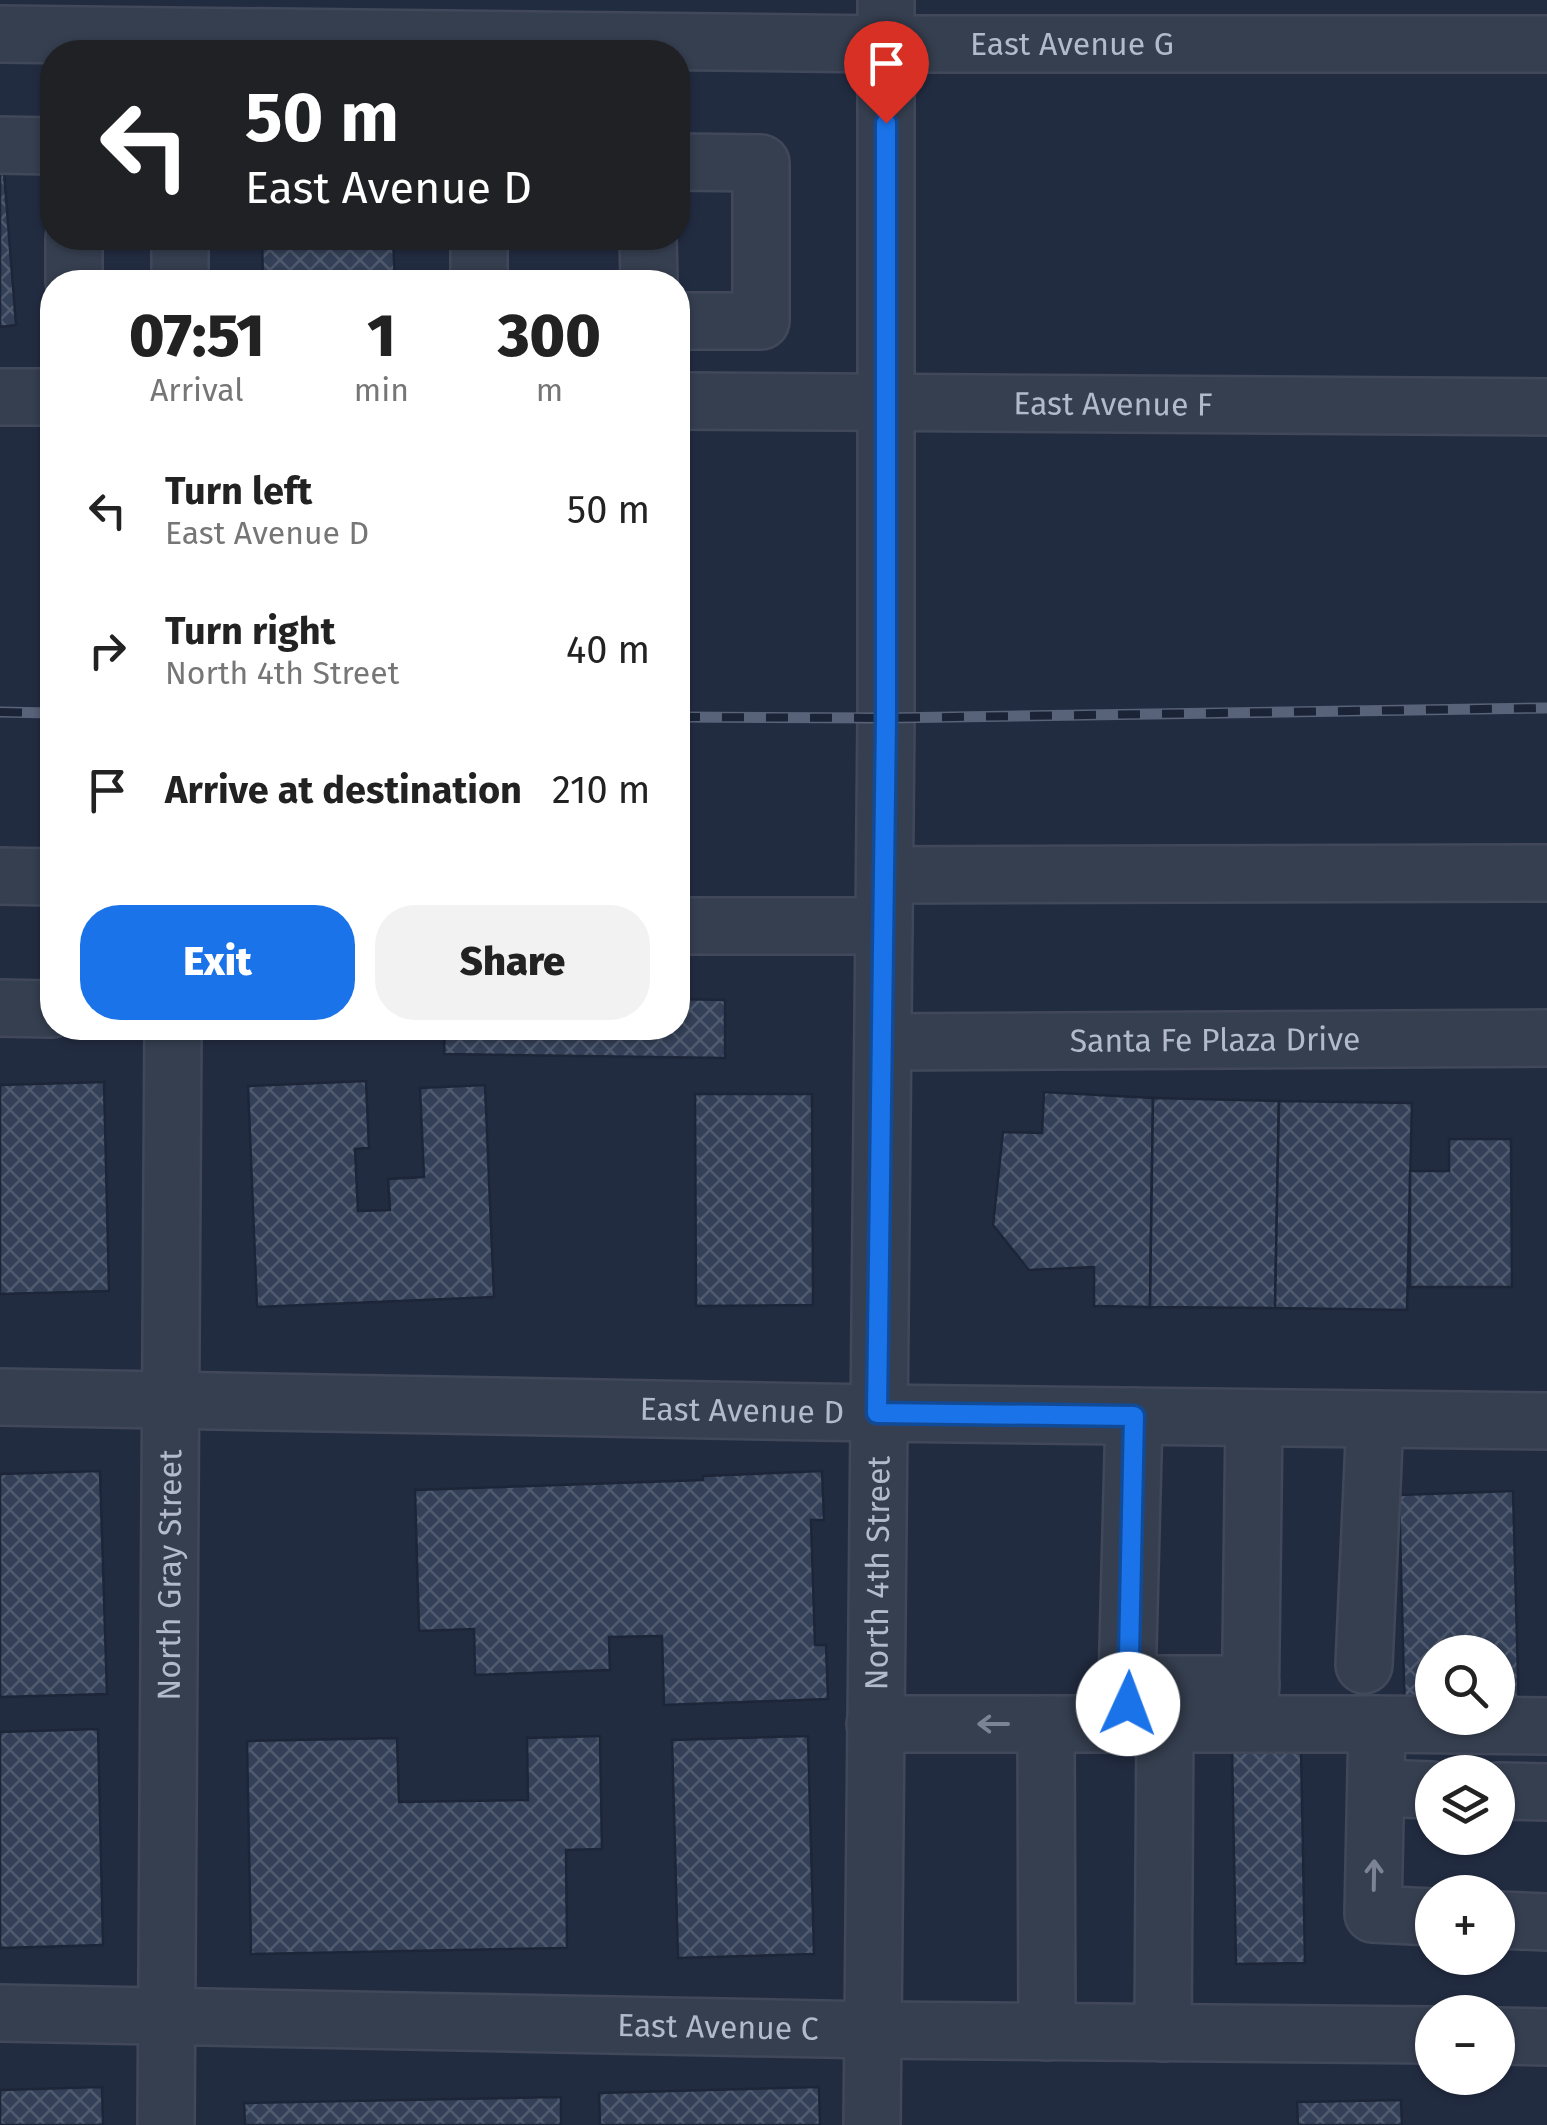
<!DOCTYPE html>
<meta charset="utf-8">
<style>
:root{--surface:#fff;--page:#f2f2f2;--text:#222;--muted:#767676;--accent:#1a73e8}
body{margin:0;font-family:"Fira Sans",sans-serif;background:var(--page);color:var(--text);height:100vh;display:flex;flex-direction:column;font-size:38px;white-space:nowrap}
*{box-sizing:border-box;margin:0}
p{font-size:32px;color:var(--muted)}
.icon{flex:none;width:55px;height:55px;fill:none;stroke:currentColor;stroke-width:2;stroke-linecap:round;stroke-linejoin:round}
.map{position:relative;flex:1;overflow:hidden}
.side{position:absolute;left:40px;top:270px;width:650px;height:770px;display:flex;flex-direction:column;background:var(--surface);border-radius:40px;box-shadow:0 2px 8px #0004}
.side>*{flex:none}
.guide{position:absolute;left:40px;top:40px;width:650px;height:210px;border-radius:40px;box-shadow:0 2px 8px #0004;background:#202124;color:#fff;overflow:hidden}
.controls{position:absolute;left:1415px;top:1635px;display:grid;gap:20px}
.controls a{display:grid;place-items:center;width:100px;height:100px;border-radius:50%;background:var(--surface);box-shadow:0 2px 8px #0004;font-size:50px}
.pin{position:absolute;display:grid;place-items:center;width:85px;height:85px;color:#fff;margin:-102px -42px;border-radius:50% 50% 50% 0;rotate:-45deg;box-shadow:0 0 10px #0007}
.pin .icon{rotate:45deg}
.me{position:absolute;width:110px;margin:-55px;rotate:2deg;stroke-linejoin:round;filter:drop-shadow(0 0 8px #0008)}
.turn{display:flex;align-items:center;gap:35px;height:210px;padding:0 40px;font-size:45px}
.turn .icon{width:130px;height:130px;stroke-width:2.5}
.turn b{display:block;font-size:70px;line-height:85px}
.eta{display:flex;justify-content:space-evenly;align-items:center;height:170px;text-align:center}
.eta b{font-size:60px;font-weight:800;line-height:70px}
.button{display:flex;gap:20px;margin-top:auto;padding:20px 40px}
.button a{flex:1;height:115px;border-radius:40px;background:var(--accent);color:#fff;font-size:40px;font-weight:800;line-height:115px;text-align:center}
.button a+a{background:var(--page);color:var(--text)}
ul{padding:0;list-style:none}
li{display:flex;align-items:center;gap:30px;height:140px;padding:0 40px}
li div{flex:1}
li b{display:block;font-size:38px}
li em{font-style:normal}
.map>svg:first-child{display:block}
</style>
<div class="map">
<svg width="1547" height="2125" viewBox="0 0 1547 2125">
<defs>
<pattern id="building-cross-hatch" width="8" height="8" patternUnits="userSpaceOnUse" patternTransform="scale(2.5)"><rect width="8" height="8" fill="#344057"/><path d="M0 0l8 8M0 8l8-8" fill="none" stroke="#4f5a6e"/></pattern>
</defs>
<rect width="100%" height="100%" fill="#222c41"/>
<g fill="url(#building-cross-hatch)" stroke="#1d2638" stroke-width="2.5">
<polygon points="4,172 16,325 0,327 0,173"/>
<polygon points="262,238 393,238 395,282 263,282"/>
<polygon points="678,999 725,1000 725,1058 444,1054 445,1028 678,1028"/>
<polygon points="366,1081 369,1148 355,1149 358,1211 390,1210 388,1179 424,1177 420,1088 485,1085 494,1297 257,1307 248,1086"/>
<polygon points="104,1082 109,1291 0,1294 0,1085"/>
<polygon points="1044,1092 1153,1098 1150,1307 1094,1306 1094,1267 1029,1270 993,1225 1003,1132 1042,1133"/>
<polygon points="695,1094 812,1094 813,1305 696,1306"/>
<polygon points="1153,1098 1279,1101 1275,1308 1150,1307"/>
<polygon points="1279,1101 1412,1103 1407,1310 1275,1308"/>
<polygon points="1449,1139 1511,1139 1512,1287 1410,1287 1410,1171 1449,1171"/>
<polygon points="100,1471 107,1694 0,1697 0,1474"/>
<polygon points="822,1471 824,1520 811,1520 815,1645 826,1645 828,1699 664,1705 662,1636 609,1637 610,1670 475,1675 474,1629 419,1631 415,1490 703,1480 703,1476"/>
<polygon points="1513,1491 1519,1714 1498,1714 1498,1652 1432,1652 1432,1716 1405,1717 1399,1495"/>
<polygon points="98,1729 103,1945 0,1948 0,1732"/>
<polygon points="600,1736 602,1849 566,1850 567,1948 251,1954 247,1741 397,1738 399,1802 528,1800 527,1738"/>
<polygon points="808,1736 814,1954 678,1958 672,1740"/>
<polygon points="1301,1748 1305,1963 1236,1964 1232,1750"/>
<polygon points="102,2087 103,2125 0,2125 0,2090"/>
<polygon points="819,2087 820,2125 600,2125 599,2093"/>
<polygon points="561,2097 561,2125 245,2125 244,2103"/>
<polygon points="1401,2100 1402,2125 1298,2125 1297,2102"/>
</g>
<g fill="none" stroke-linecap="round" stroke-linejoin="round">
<g stroke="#40485a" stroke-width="60">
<g id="minor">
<path id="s1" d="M 0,34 L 886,44 L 1547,44"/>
<polyline points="0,145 52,146"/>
<polyline points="678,162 761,163 761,321 678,321"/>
<polyline points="648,238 649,282"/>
<polyline points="74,282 74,238"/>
<polyline points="180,282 180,238"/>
<polyline points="479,282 479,238"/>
<polyline points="0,397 52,397"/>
<path id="s2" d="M 678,401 L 1547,407"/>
<polyline points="885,875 1547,873"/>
<polyline points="0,876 52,877"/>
<polyline points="678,926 884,926"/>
<polyline points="0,1008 52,1009"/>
<path id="s3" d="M 883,1042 L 1547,1038"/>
<path id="s4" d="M 0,1397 L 877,1413 L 1547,1421"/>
<polyline points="1364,1665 1375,1419"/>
<polyline points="1129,1684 1251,1684"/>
<polyline points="875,1724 1377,1724 1373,1914 1432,1917"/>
<polyline points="1046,1724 1047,2032"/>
<polyline points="1126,1724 1134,1416"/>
<polyline points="1250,1724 1254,1418"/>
<polyline points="1377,1724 1547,1726"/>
<polyline points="1376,1788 1432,1790"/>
<polyline points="1498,1791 1547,1792"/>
<polyline points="1498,1920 1547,1922"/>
<path id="s5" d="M 0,2013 L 873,2030 L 1432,2035"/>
<polyline points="1163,2033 1165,1724"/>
<polyline points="1498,2036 1547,2037"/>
<path id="s6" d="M 166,2125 L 173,1028"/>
<path id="s7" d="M 872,2125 L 886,718 L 886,0"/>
</g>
</g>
<use href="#minor" stroke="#363f50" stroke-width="55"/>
<g stroke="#586278" stroke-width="11">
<g id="rail">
<polyline points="0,712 52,713"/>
<polyline points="678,717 886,718 1547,708"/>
</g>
</g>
<use href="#rail" stroke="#1b2436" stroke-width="8" stroke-dasharray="22" stroke-linecap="butt"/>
</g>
<defs><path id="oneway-shaft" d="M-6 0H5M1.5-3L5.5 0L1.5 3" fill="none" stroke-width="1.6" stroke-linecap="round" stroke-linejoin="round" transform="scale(2.5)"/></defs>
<g stroke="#7b8394">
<use href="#oneway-shaft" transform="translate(993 1724) rotate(-180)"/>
<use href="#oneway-shaft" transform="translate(1374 1875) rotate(-89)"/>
</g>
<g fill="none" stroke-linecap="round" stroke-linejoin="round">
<g stroke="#114b97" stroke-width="25">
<polyline id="route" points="886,123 886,718 877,1413 1134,1416 1128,1704"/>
</g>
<use href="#route" stroke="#1a73e8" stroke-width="18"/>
</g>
<g text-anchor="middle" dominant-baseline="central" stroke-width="10" stroke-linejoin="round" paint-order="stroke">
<g font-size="32" fill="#b3bacb" stroke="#1b2436">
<text stroke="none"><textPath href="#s1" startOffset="1072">East Avenue G</textPath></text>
<text stroke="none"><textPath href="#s2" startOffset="435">East Avenue F</textPath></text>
<text stroke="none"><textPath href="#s3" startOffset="332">Santa Fe Plaza Drive</textPath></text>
<text stroke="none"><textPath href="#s4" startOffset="742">East Avenue D</textPath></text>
<text stroke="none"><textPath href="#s7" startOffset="552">North 4th Street</textPath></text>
<text stroke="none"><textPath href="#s6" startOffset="550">North Gray Street</textPath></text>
<text stroke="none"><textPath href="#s5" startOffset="718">East Avenue C</textPath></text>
</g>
</g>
</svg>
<div class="controls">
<a><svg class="icon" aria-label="search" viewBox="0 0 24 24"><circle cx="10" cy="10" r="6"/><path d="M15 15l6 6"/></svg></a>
<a><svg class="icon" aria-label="layers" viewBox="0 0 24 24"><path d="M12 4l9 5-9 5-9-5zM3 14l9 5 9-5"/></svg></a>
<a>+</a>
<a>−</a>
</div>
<div class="pin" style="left:886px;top:123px;background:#d93025"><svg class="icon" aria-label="arrive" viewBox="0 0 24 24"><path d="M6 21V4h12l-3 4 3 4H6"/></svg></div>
<svg class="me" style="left:1128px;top:1704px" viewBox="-20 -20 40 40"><circle r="19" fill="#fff"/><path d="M0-13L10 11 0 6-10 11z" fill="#1a73e8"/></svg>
<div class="guide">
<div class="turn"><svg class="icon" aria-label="left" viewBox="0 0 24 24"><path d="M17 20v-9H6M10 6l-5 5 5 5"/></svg><div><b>50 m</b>East Avenue D</div></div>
</div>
<section class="side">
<div class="eta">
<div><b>07:51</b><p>Arrival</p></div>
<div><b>1</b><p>min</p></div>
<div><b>300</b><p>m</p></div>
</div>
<ul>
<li><svg class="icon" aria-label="left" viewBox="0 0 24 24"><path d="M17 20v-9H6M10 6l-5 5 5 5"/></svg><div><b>Turn left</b><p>East Avenue D</p></div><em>50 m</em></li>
<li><svg class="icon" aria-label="right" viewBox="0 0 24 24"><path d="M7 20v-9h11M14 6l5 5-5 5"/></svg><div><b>Turn right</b><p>North 4th Street</p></div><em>40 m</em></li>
<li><svg class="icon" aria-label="arrive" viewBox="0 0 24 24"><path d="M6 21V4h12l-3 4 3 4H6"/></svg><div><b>Arrive at destination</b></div><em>210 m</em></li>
</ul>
<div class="button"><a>Exit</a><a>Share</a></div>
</section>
</div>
